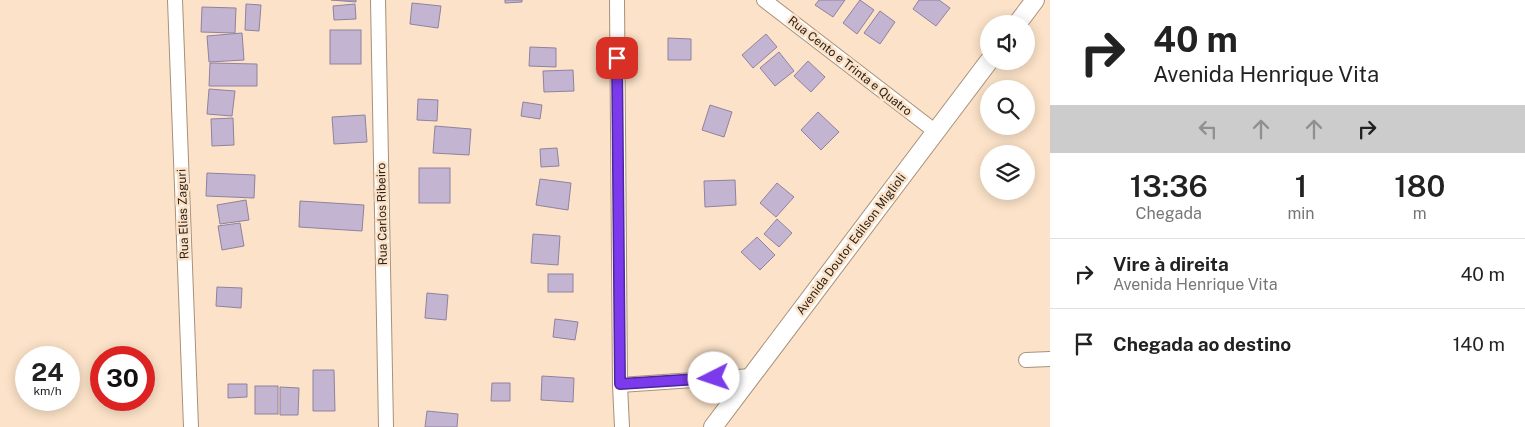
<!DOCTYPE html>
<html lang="pt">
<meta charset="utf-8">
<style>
:root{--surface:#fff;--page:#f6f6f6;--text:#222;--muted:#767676;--line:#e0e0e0}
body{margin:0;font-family:"Public Sans",sans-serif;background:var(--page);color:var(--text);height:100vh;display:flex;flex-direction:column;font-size:19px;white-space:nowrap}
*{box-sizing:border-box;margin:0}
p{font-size:16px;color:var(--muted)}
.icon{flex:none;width:28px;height:28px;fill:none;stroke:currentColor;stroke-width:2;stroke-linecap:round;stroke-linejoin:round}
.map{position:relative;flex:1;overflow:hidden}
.details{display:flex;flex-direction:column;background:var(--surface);width:475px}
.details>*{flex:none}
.top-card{background:#fff;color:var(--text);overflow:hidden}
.fabs{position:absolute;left:980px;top:15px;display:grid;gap:10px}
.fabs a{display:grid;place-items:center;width:55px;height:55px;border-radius:50%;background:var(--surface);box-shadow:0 2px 12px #0003;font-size:25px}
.speed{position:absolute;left:15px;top:346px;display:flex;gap:10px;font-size:25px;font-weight:700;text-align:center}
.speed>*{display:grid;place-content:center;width:65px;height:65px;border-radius:50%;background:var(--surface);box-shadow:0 2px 12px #0003;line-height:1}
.speed small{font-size:12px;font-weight:400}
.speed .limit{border:8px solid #d22;background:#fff;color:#111}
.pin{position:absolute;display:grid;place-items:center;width:42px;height:42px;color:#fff;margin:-21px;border-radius:10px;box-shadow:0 2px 8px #0006}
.me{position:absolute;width:55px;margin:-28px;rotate:266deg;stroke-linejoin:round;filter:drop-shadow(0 0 4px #0008)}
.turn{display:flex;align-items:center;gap:18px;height:105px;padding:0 20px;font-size:22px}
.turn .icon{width:65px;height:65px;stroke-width:2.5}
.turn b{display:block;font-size:35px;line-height:42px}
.lanes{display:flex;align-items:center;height:48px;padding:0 20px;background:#0003;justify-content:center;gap:25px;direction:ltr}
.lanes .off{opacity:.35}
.eta{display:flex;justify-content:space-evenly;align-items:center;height:85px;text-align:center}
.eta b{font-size:30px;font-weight:600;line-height:35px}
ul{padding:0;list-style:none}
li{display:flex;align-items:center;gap:15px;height:70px;padding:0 20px;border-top:1px solid var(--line)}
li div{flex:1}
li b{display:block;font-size:19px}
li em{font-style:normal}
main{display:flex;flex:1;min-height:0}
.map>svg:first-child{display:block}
</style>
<main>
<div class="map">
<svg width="1050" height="427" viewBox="0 0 1050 427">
<rect width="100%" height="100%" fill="#fbe2c8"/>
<g fill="#c3b4d2" stroke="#90829e">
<polygon points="331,0 356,0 356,2"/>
<polygon points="505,0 522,0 522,2 505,3"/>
<polygon points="819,0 845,0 833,17 815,5"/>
<polygon points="860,0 874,10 857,34 843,23"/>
<polygon points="919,0 939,0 950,8 936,26 913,9"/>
<polygon points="412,3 441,6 438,28 410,24"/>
<polygon points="246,4 261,5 259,31 245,30"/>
<polygon points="355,4 356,19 334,20 333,6"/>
<polygon points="202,7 236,8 235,33 201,32"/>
<polygon points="880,11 895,22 880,44 864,33"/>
<rect x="330" y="30" width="31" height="34"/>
<polygon points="242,33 244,60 209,62 207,36"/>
<polygon points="766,34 777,47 753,68 742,55"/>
<polygon points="668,38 691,39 691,60 668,60"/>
<polygon points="530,47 556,48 556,67 529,66"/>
<polygon points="779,52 794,71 775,86 760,68"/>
<polygon points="808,61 825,77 811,92 794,76"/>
<polygon points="210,63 257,64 257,86 209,86"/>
<polygon points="573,70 574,91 544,92 543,71"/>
<polygon points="209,89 235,91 232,116 207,114"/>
<polygon points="418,99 438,100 437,121 417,120"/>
<polygon points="523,102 542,105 540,119 521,116"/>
<polygon points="710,105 732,112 724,137 702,130"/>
<polygon points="818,112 839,132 821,150 801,130"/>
<polygon points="365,115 367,142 334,144 332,117"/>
<polygon points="233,118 234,145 212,146 211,119"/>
<polygon points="435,126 471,129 469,155 433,153"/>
<polygon points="557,148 559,166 541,167 540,149"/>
<rect x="419" y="168" width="31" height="35"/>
<polygon points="207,173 255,175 254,198 206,196"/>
<polygon points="540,179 571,183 568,210 536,205"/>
<polygon points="735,180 736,205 705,207 704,181"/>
<polygon points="777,183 794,197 776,217 760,203"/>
<polygon points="246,200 249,220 220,224 217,205"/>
<polygon points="300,201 364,205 362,231 299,227"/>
<polygon points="777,219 792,233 779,247 764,234"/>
<polygon points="240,223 244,246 222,250 218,226"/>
<polygon points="533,234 560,236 558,265 531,263"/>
<polygon points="757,237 775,255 760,270 741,252"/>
<rect x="548" y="274" width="25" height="18"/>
<polygon points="217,287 242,288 241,308 216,306"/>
<polygon points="427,293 448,295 446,320 425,318"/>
<polygon points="555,319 578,322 575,340 553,337"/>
<polygon points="313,370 334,370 335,411 313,411"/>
<polygon points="542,376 574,378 573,402 541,400"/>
<polygon points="492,383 510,383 510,401 491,401"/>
<polygon points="228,384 247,384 247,397 228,398"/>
<rect x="255" y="386" width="23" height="28"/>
<polygon points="280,387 299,388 298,415 280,415"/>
<polygon points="427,411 458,414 457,427 425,427"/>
</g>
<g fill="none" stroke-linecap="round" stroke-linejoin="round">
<g stroke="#a89179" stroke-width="16">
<g id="minor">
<polyline points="175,0 191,427"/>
<polyline points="378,0 386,427"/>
<polyline points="617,0 620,385 622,427"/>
<polyline points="764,0 936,132"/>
<polyline points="1026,360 1050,359"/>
<polyline points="620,385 752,376"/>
</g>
</g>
<g stroke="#a89179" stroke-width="20">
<g id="tertiary">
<polyline points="1017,24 1035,0"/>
<polyline points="713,427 989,61"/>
</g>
</g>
<use href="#minor" stroke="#fff" stroke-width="14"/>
<use href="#tertiary" stroke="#fff" stroke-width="18"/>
</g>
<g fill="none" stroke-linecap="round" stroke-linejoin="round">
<g stroke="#51269a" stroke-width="12">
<polyline id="route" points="617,58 620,384 714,378"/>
</g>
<use href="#route" stroke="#7c3aed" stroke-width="9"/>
</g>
<g text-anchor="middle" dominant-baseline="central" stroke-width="5" stroke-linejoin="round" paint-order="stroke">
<g font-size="12" fill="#2a2117" stroke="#fbe2c8">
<text transform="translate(850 66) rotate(38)">Rua Cento e Trinta e Quatro</text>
<text transform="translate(183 214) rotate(-92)">Rua Elias Zaguri</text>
<text transform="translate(382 214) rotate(-91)">Rua Carlos Ribeiro</text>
<text transform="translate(851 244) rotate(-53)">Avenida Doutor Edilson Miglioli</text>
</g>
</g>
</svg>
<div class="fabs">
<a><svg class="icon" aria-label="sound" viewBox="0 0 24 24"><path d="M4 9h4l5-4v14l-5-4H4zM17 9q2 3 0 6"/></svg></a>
<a><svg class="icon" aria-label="search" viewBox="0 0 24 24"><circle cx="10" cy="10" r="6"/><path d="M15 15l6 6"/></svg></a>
<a><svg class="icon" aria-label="layers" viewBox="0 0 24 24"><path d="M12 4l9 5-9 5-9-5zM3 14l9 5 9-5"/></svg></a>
</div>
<div class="speed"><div>24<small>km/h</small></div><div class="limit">30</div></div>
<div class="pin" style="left:617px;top:58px;background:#d93025"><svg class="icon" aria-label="arrive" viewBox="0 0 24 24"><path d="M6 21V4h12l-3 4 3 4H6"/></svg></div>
<svg class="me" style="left:714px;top:378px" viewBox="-20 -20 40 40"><circle r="19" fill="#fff"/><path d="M0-13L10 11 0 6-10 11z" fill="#7c3aed"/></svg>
</div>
<section class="details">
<div class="top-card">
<div class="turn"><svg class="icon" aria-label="right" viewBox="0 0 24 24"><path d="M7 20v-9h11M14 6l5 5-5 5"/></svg><div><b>40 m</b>Avenida Henrique Vita</div></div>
<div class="lanes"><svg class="icon off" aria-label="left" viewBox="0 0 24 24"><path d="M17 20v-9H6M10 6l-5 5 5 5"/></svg><svg class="icon off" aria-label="ahead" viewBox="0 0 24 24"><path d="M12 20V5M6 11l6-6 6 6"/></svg><svg class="icon off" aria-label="ahead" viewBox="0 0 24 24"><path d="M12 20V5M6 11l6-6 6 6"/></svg><svg class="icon" aria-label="right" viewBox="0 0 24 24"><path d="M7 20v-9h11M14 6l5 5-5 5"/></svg></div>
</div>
<div class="eta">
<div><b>13:36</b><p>Chegada</p></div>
<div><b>1</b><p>min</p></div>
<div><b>180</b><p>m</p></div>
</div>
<ul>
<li><svg class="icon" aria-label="right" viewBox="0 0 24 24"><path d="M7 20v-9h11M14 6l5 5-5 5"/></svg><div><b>Vire à direita</b><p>Avenida Henrique Vita</p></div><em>40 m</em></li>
<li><svg class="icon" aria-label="arrive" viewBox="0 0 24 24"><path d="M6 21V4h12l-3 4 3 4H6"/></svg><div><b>Chegada ao destino</b></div><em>140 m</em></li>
</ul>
</section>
</main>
